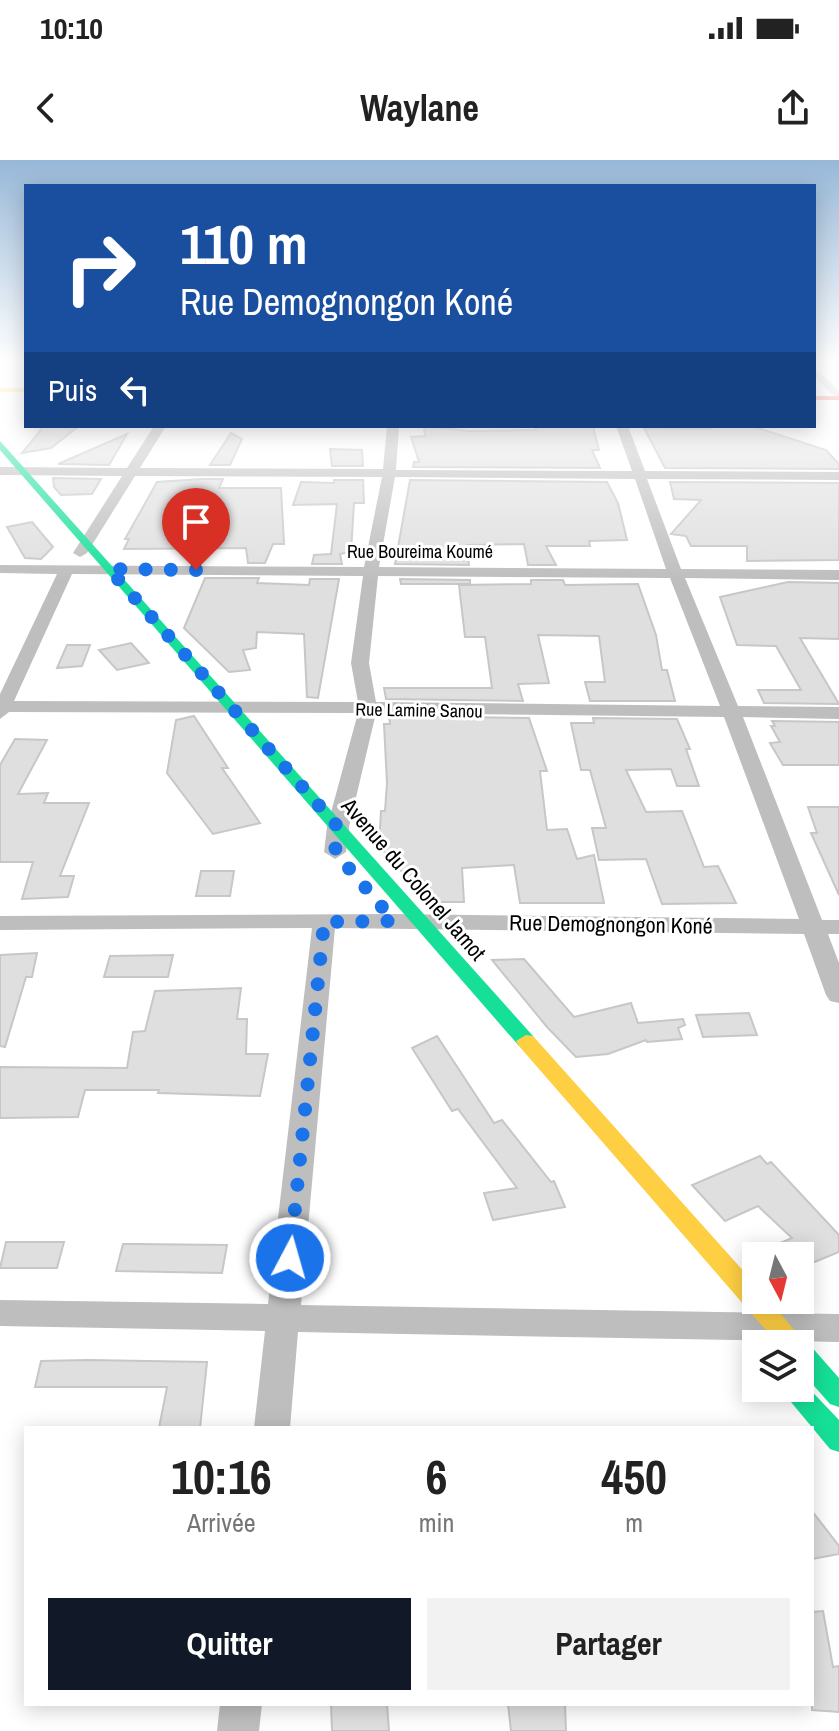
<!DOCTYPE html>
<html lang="fr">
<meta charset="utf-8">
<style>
:root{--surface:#fff;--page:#f2f2f2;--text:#222;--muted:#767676;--accent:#111827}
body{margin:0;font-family:"Archivo Narrow",sans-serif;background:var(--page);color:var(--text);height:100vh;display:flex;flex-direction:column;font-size:30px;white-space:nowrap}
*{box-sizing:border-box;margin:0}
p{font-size:26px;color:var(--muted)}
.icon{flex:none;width:44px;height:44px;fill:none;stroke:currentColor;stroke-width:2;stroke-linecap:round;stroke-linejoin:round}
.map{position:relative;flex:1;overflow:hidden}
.sheet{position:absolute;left:24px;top:1266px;width:790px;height:280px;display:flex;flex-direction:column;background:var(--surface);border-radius:0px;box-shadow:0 4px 20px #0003}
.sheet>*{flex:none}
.hud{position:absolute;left:24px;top:24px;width:792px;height:244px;border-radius:0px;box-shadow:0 4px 20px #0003;background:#1a4fa0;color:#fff;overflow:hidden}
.needle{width:52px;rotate:173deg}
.fabs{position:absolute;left:742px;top:1082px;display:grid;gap:16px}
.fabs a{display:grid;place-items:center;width:72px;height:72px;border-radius:0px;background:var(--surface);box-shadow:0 4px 20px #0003;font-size:40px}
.pin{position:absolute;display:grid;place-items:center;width:68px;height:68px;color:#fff;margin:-82px -34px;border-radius:50% 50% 50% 0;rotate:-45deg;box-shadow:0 0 8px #0007}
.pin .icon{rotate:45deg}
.me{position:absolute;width:88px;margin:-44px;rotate:6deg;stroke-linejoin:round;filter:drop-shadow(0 0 6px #0008)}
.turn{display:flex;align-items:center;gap:28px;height:168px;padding:0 24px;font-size:36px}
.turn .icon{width:104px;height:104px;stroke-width:2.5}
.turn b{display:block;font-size:56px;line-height:68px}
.then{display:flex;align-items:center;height:76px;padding:0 24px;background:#0003;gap:16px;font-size:30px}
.eta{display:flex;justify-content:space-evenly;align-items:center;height:136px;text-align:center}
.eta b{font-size:48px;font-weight:700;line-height:56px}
.action{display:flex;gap:16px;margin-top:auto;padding:16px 24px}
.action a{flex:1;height:92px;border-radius:0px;background:var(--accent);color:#fff;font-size:32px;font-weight:700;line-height:92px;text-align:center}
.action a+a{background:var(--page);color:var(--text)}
.status{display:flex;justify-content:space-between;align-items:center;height:56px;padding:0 40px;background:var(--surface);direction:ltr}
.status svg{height:22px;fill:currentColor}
header{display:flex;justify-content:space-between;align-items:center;height:104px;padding:0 24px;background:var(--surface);font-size:36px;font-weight:700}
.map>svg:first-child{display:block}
</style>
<div class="status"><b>10:10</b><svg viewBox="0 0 49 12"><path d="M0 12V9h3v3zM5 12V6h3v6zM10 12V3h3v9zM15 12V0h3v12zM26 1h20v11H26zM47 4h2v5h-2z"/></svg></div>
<header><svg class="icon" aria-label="back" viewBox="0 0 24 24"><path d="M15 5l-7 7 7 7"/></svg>Waylane<svg class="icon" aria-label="share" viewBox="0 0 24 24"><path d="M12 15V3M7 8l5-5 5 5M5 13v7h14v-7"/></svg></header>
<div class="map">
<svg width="839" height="1571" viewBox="0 0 839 1571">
<rect width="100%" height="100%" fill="#fff"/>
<g fill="#dfdfdf" stroke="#c7c7c7" stroke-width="2">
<polygon points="44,266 79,266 51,288 22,293"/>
<polygon points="424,266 469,271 536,270 535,266 593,267 599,290 592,290 600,308 413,307 414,302 419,302 411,277 425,276"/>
<polygon points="711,266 752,266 826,290 839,304 839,309 665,308 644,268 712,269"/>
<polygon points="231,273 242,279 230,305 210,305"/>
<polygon points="127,274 109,305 58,304"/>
<polygon points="330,289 362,290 363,306 332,306"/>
<polygon points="53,318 101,319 92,334 61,335 54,327"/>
<polygon points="201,319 223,319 219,328 281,328 284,384 273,384 265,403 248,403 246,388 124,389 129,379 125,379 157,322"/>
<polygon points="334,320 363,320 364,343 354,343 351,392 340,394 342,404 312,404 314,395 331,394 337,344 293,345 301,322 334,323"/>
<polygon points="410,320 607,322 618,343 627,380 589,381 590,386 546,386 556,405 528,405 524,384 467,385 469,405 395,404"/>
<polygon points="670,322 839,323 839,400 747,401 747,386 691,386 686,376 671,374 701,340 674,339"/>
<polygon points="32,362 53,387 41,399 25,398 7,367"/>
<polygon points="205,418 259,418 257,423 309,425 310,419 339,419 318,538 307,537 304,474 257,472 256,488 243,490 250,510 229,512 184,468"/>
<polygon points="400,419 470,420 470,424 401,424"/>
<polygon points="531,420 563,420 565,425 638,424 656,475 662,510 667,510 675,541 590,541 585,522 605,522 599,476 538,475 549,523 518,524 523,541 386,539 384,528 492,528 485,477 465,477 459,425 531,424"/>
<polygon points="788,422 839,423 839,479 800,478 839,544 764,543 758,530 801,530 776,486 737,485 720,437"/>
<polygon points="131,483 149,503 117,510 99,490"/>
<polygon points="67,485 90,485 82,506 57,508"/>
<polygon points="194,556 228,608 222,608 260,663 213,674 167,613 176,560"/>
<polygon points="389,556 529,558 547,611 540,611 547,670 567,669 577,699 594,695 604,743 520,743 514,705 462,708 464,742 441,742 422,719 411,722 379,686 381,651 385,651 387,623 384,564 390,564"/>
<polygon points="593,558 677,559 690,589 686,589 699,626 677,626 671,609 626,610 646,652 682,651 704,707 718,706 736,743 662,744 646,699 599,700 592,668 606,668 590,610 581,610 571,563 594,563"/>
<polygon points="772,561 839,562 839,605 783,605 770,583 780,582 771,566 775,566"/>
<polygon points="15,579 47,580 18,634 48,633 44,643 89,643 60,716 74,716 68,737 22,739 33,702 0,702 0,605"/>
<polygon points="808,647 839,647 839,735 811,673 817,673"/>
<polygon points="201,711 234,711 230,736 196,736"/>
<polygon points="37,793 32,817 26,817 5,887 0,886 0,795"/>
<polygon points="173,795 168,817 104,817 110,796"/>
<polygon points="524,799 574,857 631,843 638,863 683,859 685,865 678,868 682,879 647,882 646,880 608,894 576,897 547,867 492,800"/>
<polygon points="241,828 237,859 247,859 246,894 268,894 260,936 158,933 159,930 85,930 78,957 0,958 0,907 127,908 133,872 145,871 155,831"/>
<polygon points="749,853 757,875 703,877 696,855"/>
<polygon points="437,876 494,963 502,960 551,1022 554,1021 565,1047 493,1060 484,1033 517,1028 458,949 452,951 412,888"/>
<polygon points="760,996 767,1004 771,1002 839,1075 839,1092 800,1108 800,1096 750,1096 792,1078 758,1046 725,1061 692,1025"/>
<polygon points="6,1082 64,1082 57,1108 0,1108"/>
<polygon points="123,1084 136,1084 227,1085 222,1113 116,1111"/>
<polygon points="88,1200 207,1202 200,1268 159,1268 167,1227 35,1227 41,1201"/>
<polygon points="812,1351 839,1386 839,1394 812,1399"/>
<polygon points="823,1451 833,1507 839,1506 839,1552 812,1550 812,1452"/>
<polygon points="331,1544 387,1544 389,1571 332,1571"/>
<polygon points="508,1544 565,1544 566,1571 511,1571"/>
</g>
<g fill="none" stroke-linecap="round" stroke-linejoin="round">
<g fill="#bebebe" fill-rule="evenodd">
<polygon points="814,207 839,231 839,241 814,216"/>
<path d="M 154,266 L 166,266 L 140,308 L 383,309 L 387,266 L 399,266 L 396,310 L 632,311 L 616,266 L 628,266 L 645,311 L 839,312 L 839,320 L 647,319 L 681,409 L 839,410 L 839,420 L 685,418 L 738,546 L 839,547 L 839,559 L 743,557 L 822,760 L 839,760 L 839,774 L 828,774 L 839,803 L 839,843 L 830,841 L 826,835 L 804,774 L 335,768 L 301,1145 L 839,1154 L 839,1182 L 298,1172 L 290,1268 L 254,1268 L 265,1171 L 0,1166 L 0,1140 L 268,1144 L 312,768 L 0,770 L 0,756 L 394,754 L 799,759 L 724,557 L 376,553 L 349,667 L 346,692 L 335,699 L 324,692 L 327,667 L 358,553 L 9,552 L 0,559 L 0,534 L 57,414 L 0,413 L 0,405 L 364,407 L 382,317 L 135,316 L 87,393 L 80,397 L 73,393 L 122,316 L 0,315 L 0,307 L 127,308 ZM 395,317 L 635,319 L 666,409 L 379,407 ZM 72,414 L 363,416 L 351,503 L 358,542 L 14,541 ZM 378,416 L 670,418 L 720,546 L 376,542 L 369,503 Z"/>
<polygon points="220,1544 262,1544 259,1571 217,1571"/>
</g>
<g fill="#16e098" fill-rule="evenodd">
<polygon points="0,281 533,876 536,881 533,886 519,886 0,290"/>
<polygon points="800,1181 809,1184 839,1218 839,1247 830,1244 800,1210 800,1184 792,1184"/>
<polygon points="800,1219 839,1260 839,1292 830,1289 786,1236 782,1228 800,1228"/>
</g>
<g fill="#ffcf43" fill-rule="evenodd">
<rect x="0" y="228" width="26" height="4"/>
<polygon points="526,875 533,876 756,1125 756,1140 769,1140 806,1184 802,1191 800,1184 778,1184 519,886 516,881"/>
</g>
<rect fill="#f24e42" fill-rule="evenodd" x="814" y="236" width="25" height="4"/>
</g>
<linearGradient id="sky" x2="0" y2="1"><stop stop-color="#97b8d8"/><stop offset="0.48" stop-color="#fff"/><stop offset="1" stop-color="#fff" stop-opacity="0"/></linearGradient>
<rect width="839" height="421" fill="url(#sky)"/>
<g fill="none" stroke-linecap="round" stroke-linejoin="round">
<polyline stroke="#1a73e8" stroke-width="14" stroke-dasharray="0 25.2" points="196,410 109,409 338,667 335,692 394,761 324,762 290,1098"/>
</g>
<g text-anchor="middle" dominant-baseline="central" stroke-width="6" stroke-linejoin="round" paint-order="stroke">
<g font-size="18" fill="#000" stroke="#fff">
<text x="420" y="391">Rue Boureima Koumé</text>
<text transform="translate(419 550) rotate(1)">Rue Lamine Sanou</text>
</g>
<g font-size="22" fill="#000" stroke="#fff">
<text transform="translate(414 719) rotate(49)">Avenue du Colonel Jamot</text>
<text transform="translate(611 764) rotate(1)">Rue Demognongon Koné</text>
</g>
</g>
</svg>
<div class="fabs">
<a><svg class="needle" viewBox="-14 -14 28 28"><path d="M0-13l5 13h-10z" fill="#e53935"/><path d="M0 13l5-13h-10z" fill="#767676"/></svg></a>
<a><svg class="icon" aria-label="layers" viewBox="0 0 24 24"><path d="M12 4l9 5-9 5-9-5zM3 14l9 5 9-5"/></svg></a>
</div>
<div class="pin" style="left:196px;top:410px;background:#d93025"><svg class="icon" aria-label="arrive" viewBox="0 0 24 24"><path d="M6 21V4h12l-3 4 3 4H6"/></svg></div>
<svg class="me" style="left:290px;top:1098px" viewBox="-20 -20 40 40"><circle r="17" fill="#1a73e8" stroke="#fff" stroke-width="3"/><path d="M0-11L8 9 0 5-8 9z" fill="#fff"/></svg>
<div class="hud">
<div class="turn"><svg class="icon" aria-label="right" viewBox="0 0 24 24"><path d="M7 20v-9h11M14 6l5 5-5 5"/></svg><div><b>110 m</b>Rue Demognongon Koné</div></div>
<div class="then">Puis<svg class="icon" aria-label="left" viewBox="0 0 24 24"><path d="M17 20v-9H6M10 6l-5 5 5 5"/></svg></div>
</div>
<section class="sheet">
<div class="eta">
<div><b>10:16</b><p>Arrivée</p></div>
<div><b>6</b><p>min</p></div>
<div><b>450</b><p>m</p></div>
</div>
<div class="action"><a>Quitter</a><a>Partager</a></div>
</section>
</div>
